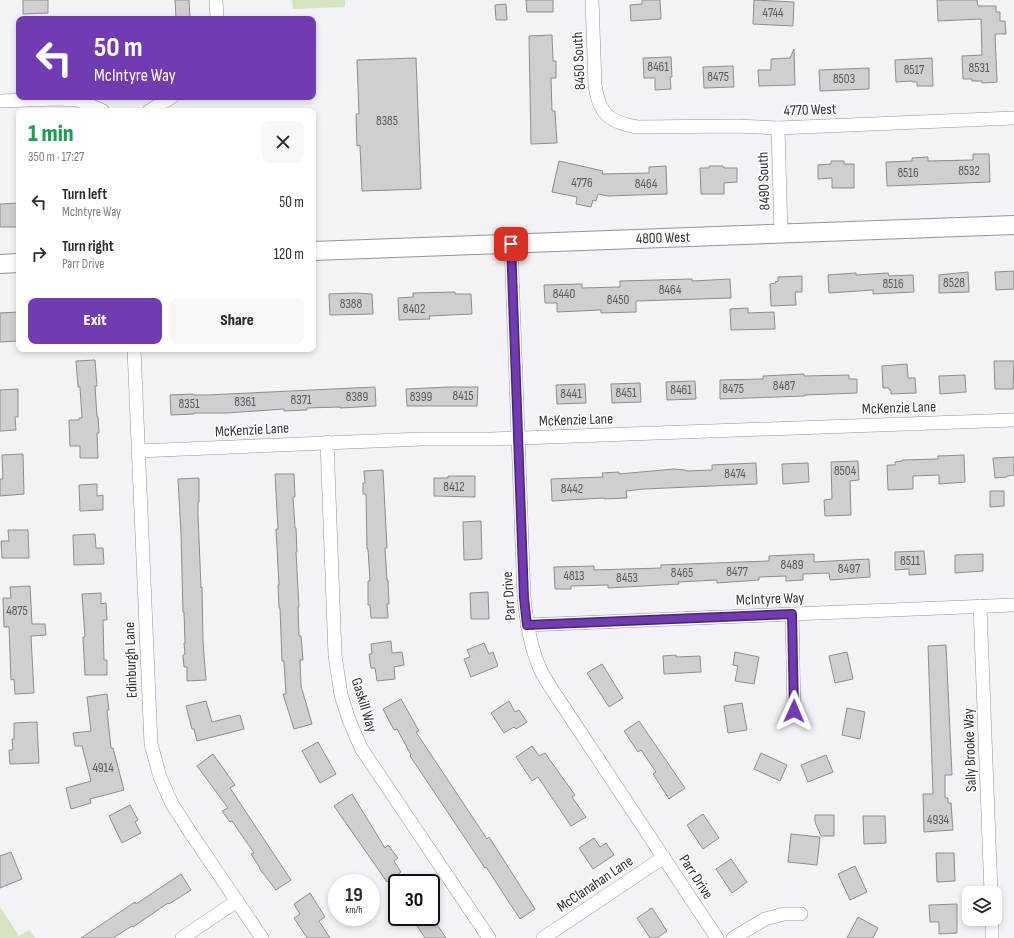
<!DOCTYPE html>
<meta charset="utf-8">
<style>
:root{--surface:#fff;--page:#f7f7f7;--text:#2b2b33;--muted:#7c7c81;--accent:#713bb2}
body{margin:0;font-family:"Sofia Sans Condensed",sans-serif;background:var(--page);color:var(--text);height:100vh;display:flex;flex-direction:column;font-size:15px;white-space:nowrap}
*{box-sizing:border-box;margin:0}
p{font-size:13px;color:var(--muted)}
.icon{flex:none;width:22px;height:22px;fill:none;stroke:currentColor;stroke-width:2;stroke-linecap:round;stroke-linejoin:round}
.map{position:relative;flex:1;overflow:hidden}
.sheet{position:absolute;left:16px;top:108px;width:300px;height:244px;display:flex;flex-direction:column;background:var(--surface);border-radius:8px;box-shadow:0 2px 6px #0003}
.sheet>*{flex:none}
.banner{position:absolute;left:16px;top:16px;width:300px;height:84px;border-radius:8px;box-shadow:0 2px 6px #0003;background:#713bb2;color:#fff;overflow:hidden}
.fabs{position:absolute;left:962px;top:886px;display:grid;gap:8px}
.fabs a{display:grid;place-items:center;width:40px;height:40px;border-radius:8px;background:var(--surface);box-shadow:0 2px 6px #0003;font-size:20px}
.speed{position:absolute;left:328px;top:874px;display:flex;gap:8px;font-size:20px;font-weight:700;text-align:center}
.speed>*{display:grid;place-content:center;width:52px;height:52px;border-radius:50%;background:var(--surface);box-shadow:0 2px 6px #0003;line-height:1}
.speed small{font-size:10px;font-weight:400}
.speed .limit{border:2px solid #111;border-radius:6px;background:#fff;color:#111}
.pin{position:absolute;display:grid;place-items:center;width:34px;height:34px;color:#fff;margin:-17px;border-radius:8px;box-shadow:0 2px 6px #0006}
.me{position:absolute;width:44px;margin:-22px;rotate:1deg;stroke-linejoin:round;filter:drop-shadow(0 0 3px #0008)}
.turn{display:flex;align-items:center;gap:14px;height:84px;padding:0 12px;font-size:18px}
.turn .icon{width:52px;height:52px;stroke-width:2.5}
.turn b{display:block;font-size:28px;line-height:34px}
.round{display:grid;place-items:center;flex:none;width:42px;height:42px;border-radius:8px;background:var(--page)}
.summary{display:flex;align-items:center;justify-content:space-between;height:68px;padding:0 12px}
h1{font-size:24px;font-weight:800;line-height:30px;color:#1e9e55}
.primary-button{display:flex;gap:8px;margin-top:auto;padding:8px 12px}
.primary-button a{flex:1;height:46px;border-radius:8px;background:var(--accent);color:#fff;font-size:16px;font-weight:800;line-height:46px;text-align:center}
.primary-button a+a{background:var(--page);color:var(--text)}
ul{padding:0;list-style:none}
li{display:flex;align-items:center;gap:12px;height:52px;padding:0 12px}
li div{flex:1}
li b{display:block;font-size:15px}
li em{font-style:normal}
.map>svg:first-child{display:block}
</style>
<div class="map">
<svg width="1014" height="938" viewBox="0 0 1014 938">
<rect width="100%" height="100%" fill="#f3f2f6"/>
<g fill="#d5e3be">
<polygon points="292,0 345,0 345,7 293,9"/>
<polygon points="0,907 19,936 29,930 35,938 0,938"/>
</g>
<g fill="#d0ced2" stroke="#8e8c8f">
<polygon points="23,0 48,0 48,13 23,14"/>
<polygon points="175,0 189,0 190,19 176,19"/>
<polygon points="526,0 553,0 553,12 527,12"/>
<polygon points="642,0 660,0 661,19 631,21 630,5 642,4"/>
<polygon points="754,0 794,2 793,26 753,24"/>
<polygon points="937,0 977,0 978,6 996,6 996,12 1000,12 1000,21 1005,21 1006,34 995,34 997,82 982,83 982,81 972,81 972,79 963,79 962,56 982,55 981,19 938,21"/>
<polygon points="506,4 507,20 496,20 495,5"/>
<polygon points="552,35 553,61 556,61 556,78 551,78 552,111 555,111 557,143 531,144 529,36"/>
<polygon points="794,49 795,85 759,86 758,70 771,70 771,59 790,58"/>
<polygon points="671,57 672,77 670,77 671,89 655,90 655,78 644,78 643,58"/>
<polygon points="416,58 421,189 362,191 360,145 357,146 356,114 359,114 357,60"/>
<polygon points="932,58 933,86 917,86 917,82 912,82 912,81 896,82 895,60"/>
<polygon points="733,66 734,87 704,88 703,67"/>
<polygon points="869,68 869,89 820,91 819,70"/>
<polygon points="973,154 989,154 990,182 887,186 886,162 912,161 912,158 928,157 928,161 973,160"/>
<polygon points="559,161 603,171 602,174 649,173 649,167 666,166 667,194 608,196 598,194 596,201 593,200 591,207 576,204 577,197 552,192"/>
<polygon points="831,161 844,161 844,164 854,164 854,188 832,188 832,178 818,179 818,165 831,164"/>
<polygon points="709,166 723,166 724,168 737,168 737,182 724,183 724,194 701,194 700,168 709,168"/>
<polygon points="19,203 19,227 0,227 0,204"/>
<polygon points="1014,271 1014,289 996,290 995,272"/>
<polygon points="968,272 969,292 939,293 939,275"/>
<polygon points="856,273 856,275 888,273 889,276 913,275 914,292 873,294 873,290 829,293 828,275"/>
<polygon points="802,276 802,292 795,292 796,305 771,306 770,284 776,283 775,282 778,281 778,277"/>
<polygon points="692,279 692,281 730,279 731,298 636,301 636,312 601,313 601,310 557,312 557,303 545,303 544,285 582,284 582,288 620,287 620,281"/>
<polygon points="455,292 455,294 471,294 472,314 429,316 430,319 399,320 398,298 413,297 413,293"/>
<polygon points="356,293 372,294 373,314 330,315 329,294"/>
<polygon points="748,308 748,313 774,312 775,329 731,330 730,309"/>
<polygon points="19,312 19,341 0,342 0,313"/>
<polygon points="95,360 97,386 95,386 97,417 98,417 99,433 97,433 98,458 80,458 80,446 70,446 69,420 79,420 79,418 82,418 80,387 78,387 76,361"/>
<polygon points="994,361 1014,361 1013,389 995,389"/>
<polygon points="907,364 908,378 915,378 916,393 891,394 891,390 889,390 889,388 883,388 882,366"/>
<polygon points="804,374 804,376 849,375 849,379 857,379 857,393 805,395 805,396 720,399 720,380 763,379 763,376"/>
<polygon points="965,375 966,392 940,394 939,376"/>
<polygon points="695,381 696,399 667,400 666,382"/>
<polygon points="640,383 641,402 612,403 611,384"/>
<polygon points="585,384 586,403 557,404 556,385"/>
<polygon points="375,387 376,406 340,408 340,407 307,408 307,410 284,411 284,409 227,413 194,413 194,414 171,415 170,395 193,394 193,395 207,395"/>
<polygon points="449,387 478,387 477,406 407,406 406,389"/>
<polygon points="18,389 18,417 15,417 16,430 0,431 0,390"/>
<polygon points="23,454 24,494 0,496 0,479 3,479 2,455"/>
<polygon points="964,455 965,482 939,484 939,475 913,476 913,489 888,490 887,465 895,465 895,462 902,461 902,460 938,459 938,456"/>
<polygon points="1014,457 1014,475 1007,476 1007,477 995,478 993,458"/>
<polygon points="858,461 859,480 850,481 851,515 825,516 824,500 832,499 831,462"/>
<polygon points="756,463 757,484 644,489 626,491 627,498 604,499 604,498 552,501 551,479 603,477 602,473 619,472 619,474 674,469 685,470 686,471 712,470 712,465"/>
<polygon points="808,463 809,482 783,484 782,464"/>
<polygon points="383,470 387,548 385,548 387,580 388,580 389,604 387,604 388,618 371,618 370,605 368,605 368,581 370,581 368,549 367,549 366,494 363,494 363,483 365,483 364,471"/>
<polygon points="275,474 294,474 295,497 293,497 295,528 296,528 297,552 296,552 299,607 298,607 299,636 301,636 303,660 300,660 301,686 312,724 294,729 283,694 286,694 284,661 282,661 280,608 279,608 278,585 279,585 276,529 278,529"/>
<polygon points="448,476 475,476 475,497 434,496 434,478 448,478"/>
<polygon points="199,478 199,502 198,502 198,515 201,588 202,587 203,642 206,680 187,681 187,667 184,667 183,655 185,654 184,643 185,643 184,612 183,612 181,534 178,479"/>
<polygon points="97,484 97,496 103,495 103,510 80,511 79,485"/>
<polygon points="990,491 1004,491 1004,506 990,507"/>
<polygon points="481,521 482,559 464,560 463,522"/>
<polygon points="8,530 28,530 29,558 2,558 1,541 9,541"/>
<polygon points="95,534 96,548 103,548 104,564 74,565 73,535"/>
<polygon points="924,551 926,574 909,575 909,569 895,570 895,552"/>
<polygon points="814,554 814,562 869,559 870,577 830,580 829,573 803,574 803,580 786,581 786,576 759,577 759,580 717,583 717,580 678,582 679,584 608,588 608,585 571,586 571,589 555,589 554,567 594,566 594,570 661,568 661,565 769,561 769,556"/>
<polygon points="983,554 983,571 955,573 955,555"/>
<polygon points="30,586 32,624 45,624 46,635 31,636 34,693 15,694 14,679 11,680 9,627 4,627 3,598 11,598 10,587"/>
<polygon points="488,592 489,619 471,619 470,593"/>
<polygon points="101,593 101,604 106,603 107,620 103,620 104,660 107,660 107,675 85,675 83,637 85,637 82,594"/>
<polygon points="391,641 392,653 402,652 404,665 394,667 395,679 377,681 375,668 371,668 369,654 372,654 371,644"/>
<polygon points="484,643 489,654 493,652 498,666 471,677 464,659 470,657 467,650"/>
<polygon points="946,645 952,775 945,775 945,798 948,798 948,803 951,803 953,830 924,832 923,794 933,794 928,646"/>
<polygon points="735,652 759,657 754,684 735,681 738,666 733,665"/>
<polygon points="847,652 853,679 835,683 829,656"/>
<polygon points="676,655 676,657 700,656 701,672 664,674 663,656"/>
<polygon points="602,664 623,698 609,707 587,673"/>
<polygon points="107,694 109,710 107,710 111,748 113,748 124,790 90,799 91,803 71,809 66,788 91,781 82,746 75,746 73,733 91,731 87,697"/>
<polygon points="401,699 419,731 416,732 487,839 489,837 535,909 520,919 486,867 485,868 410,756 411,755 397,729 394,730 383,709"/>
<polygon points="206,701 212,722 240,715 244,729 197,741 194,729 192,729 186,706"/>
<polygon points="509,701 515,712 519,710 527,722 516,729 514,727 504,733 491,713"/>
<polygon points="742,703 747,730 728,733 724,706"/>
<polygon points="847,708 865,712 860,739 842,735"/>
<polygon points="639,721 685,788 669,799 653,774 656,772 641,750 638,752 624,731"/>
<polygon points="37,722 39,763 10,764 9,750 13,750 12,739 14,739 14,723"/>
<polygon points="318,742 336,774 320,783 302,751"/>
<polygon points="532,746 539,756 545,753 575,795 572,797 586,817 571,826 538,777 532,781 516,757"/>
<polygon points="761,753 787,765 780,781 754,769"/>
<polygon points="213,754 235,785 230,788 291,880 276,890 259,868 260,868 251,854 254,853 232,821 230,822 222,811 228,808 197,766"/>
<polygon points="826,755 833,772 808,782 801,765"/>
<polygon points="352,794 385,848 388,845 398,858 394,861 401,872 387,882 334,806"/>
<polygon points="130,805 138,820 135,822 141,833 122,843 109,816"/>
<polygon points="703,814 719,838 703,849 687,825"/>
<polygon points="815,815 834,815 834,836 821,836 815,822"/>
<polygon points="863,816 885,816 886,843 864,844"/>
<polygon points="791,834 820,837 817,865 788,862"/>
<polygon points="594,838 600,847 606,843 614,855 593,869 579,848"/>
<polygon points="11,852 22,879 0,888 0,856"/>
<polygon points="936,853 954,853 955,881 937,882"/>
<polygon points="731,859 747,882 732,893 716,869"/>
<polygon points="855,866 867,892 850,900 838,874"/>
<polygon points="181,874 191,890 169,904 168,903 133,927 132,926 113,938 81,938 135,902 136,904"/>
<polygon points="310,893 325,917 319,921 330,938 307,938 294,918 300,914 294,904"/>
<polygon points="957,904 957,933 939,934 939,922 930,922 929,905"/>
<polygon points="652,908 667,931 657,938 650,938 637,918"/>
<polygon points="411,917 432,917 446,938 425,938"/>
<polygon points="858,917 878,928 873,938 847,938"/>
</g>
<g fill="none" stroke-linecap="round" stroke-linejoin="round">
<g stroke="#949397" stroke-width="14">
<g id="street">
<polyline points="216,0 217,19"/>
<path d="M 592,0 L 595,85 C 599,114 609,122 637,127 L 737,126 L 778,128 L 1014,118"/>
<polyline points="0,101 57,99 78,100 103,111"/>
<polyline points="149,111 172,97"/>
<polyline points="778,128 781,233"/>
<path d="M 511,244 L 524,598 C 527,623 530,647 541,671 C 546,681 553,691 559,700 L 717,938"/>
<polyline points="134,349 151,744 160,777 172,804 190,832 262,938"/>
<polyline points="327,442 335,655 341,695 349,720 361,748 489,938"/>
<polyline points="138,451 422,439 492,439 1014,420"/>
<polyline points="980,606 991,893"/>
<polyline points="792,614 794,711"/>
<polyline points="527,625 1014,605"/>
<polyline points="992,919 992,938"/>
<polyline points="182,938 237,901"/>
<polyline points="543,938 664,857"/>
<polyline points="733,938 765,919 784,914 801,914"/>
</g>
</g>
<g stroke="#949397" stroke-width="20">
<g id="secondary">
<polyline points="313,251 1014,225"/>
<polyline points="0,264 19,263"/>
</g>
</g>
<use href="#street" stroke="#fff" stroke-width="13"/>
<use href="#secondary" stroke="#fff" stroke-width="18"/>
</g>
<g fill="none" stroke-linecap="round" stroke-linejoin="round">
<g stroke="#492674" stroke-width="10">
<polyline id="route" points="511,244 524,598 527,625 792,614 794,711"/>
</g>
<use href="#route" stroke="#713bb2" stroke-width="7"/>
</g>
<g text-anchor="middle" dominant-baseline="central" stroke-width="3" stroke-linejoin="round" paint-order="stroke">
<g font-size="13" fill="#59585a">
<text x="773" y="13">4744</text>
<text x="658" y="67">8461</text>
<text x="979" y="68">8531</text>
<text x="914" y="70">8517</text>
<text x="718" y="77">8475</text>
<text x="844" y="79">8503</text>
<text x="387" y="121">8385</text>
<text x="969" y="171">8532</text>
<text x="908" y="173">8516</text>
<text x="582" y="183">4776</text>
<text x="646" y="184">8464</text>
<text x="954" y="283">8528</text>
<text x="893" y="284">8516</text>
<text x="670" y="290">8464</text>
<text x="564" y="294">8440</text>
<text x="618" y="300">8450</text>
<text x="351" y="304">8388</text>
<text x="414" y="309">8402</text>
<text x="784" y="386">8487</text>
<text x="733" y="389">8475</text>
<text x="681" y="390">8461</text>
<text x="626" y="393">8451</text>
<text x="571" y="394">8441</text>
<text x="463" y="396">8415</text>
<text x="357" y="397">8389</text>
<text x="421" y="397">8399</text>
<text x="301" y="400">8371</text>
<text x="245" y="402">8361</text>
<text x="189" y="404">8351</text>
<text x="845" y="471">8504</text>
<text x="735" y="474">8474</text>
<text x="454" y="487">8412</text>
<text x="572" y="489">8442</text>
<text x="910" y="561">8511</text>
<text x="792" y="565">8489</text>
<text x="849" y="569">8497</text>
<text x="737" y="572">8477</text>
<text x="682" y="573">8465</text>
<text x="574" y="576">4813</text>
<text x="627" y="578">8453</text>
<text x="17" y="611">4875</text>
<text x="103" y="768">4914</text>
<text x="938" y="820">4934</text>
</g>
<g font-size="15" fill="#313132" stroke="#fff">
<text transform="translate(579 61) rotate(-93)">8450 South</text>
<text transform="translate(810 110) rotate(-2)">4770 West</text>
<text transform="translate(764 181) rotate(-92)">8490 South</text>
<text transform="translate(663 238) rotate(-2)">4800 West</text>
<text transform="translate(899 408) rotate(-2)">McKenzie Lane</text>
<text transform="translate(576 420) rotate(-2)">McKenzie Lane</text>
<text transform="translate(252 430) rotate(-3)">McKenzie Lane</text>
<text transform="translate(509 596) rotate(-94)">Parr Drive</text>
<text transform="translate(770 599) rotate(-2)">McIntyre Way</text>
<text transform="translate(131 660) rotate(-92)">Edinburgh Lane</text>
<text transform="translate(364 705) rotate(73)">Gaskill Way</text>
<text transform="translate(970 750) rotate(-92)">Sally Brooke Way</text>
<text transform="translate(696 877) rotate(57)">Parr Drive</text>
<text transform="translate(595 884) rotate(-34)">McClanahan Lane</text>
</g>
</g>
</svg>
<div class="fabs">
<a><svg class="icon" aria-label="layers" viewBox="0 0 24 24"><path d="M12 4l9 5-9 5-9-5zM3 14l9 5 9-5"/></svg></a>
</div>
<div class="speed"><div>19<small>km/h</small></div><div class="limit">30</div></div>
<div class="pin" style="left:511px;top:244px;background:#d93025"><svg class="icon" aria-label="arrive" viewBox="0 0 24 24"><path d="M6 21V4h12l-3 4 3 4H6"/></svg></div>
<svg class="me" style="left:794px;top:711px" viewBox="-20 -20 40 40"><path d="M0-17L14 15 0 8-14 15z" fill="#713bb2" stroke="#fff" stroke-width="4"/></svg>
<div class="banner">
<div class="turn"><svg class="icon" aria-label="left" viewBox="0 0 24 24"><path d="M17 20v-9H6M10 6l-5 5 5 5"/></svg><div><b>50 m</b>McIntyre Way</div></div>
</div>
<section class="sheet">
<div class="summary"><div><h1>1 min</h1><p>350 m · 17:27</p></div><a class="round"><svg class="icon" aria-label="close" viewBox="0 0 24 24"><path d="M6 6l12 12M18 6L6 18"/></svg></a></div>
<ul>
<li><svg class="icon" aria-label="left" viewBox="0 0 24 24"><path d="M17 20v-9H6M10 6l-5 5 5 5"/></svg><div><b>Turn left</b><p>McIntyre Way</p></div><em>50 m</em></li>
<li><svg class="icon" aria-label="right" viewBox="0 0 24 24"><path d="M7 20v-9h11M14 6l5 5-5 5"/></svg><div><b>Turn right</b><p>Parr Drive</p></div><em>120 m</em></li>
</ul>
<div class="primary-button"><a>Exit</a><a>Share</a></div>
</section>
</div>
